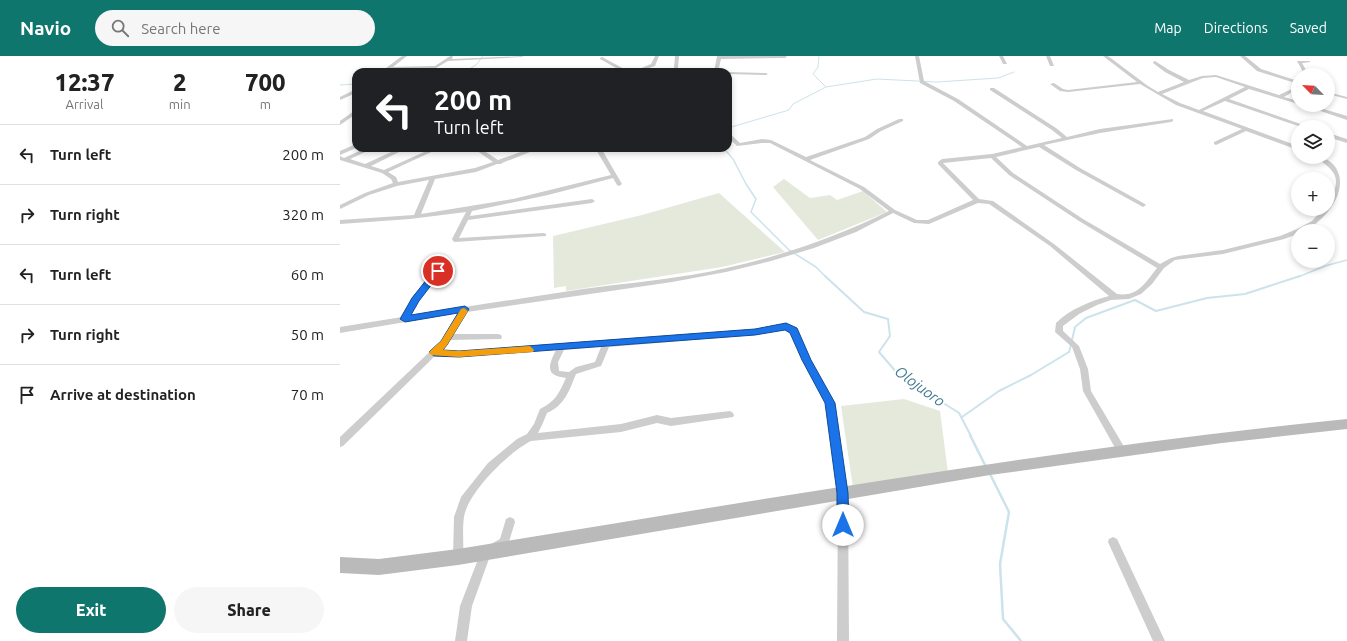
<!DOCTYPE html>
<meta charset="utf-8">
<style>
:root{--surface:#fff;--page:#f6f6f6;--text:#222;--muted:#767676;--line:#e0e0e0;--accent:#0f766e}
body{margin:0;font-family:Ubuntu,sans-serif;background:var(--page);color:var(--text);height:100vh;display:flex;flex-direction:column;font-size:15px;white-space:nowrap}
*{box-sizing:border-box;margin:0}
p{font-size:13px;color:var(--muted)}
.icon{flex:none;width:22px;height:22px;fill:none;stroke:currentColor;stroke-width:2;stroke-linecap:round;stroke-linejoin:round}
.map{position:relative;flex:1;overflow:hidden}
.sheet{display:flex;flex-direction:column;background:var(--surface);width:340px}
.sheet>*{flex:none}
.hud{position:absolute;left:12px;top:12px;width:380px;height:84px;border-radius:12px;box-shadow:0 2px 6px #0003;background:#202124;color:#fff;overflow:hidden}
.needle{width:26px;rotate:294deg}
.fabs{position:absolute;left:951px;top:12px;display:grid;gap:8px}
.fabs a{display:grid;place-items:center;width:44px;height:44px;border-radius:50%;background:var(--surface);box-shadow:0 2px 6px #0003;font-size:20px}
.pin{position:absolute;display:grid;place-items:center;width:34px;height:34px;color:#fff;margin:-17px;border:2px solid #fff;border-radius:50%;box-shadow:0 1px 4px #0007}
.me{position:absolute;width:44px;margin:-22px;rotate:0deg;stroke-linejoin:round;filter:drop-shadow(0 0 3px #0008)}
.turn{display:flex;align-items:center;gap:14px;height:84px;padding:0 16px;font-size:18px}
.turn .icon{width:52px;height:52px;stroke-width:2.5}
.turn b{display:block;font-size:28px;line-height:34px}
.eta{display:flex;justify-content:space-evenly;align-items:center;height:68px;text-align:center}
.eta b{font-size:24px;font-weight:800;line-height:28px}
.cta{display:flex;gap:8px;margin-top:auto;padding:8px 16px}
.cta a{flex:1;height:46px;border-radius:24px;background:var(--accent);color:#fff;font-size:16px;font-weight:800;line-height:46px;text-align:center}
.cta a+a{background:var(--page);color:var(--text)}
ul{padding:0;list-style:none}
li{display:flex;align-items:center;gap:12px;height:60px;padding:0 16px;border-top:1px solid var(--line)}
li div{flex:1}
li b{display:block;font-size:15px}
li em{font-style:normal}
header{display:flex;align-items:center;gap:24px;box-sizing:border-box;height:56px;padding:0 20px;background:var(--accent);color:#fff}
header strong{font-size:19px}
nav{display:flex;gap:22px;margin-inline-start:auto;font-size:14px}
.search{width:280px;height:36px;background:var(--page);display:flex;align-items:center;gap:10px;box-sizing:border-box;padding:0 14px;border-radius:22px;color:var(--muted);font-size:15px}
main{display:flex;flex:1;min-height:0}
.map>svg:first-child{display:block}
</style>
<header>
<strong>Navio</strong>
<div class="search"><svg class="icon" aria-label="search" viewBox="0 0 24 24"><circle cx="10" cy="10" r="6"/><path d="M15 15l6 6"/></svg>Search here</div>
<nav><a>Map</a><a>Directions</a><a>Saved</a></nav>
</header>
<main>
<section class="sheet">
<div class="eta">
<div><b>12:37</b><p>Arrival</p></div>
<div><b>2</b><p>min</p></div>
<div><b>700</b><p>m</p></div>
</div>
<ul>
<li><svg class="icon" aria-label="left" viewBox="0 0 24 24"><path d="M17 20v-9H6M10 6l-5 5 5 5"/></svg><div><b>Turn left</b></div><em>200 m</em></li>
<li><svg class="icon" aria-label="right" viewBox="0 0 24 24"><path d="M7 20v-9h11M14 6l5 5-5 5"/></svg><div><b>Turn right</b></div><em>320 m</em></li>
<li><svg class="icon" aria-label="left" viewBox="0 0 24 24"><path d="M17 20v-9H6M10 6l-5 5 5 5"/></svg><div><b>Turn left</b></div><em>60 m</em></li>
<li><svg class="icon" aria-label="right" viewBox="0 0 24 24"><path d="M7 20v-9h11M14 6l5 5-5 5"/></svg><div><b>Turn right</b></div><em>50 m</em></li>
<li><svg class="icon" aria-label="arrive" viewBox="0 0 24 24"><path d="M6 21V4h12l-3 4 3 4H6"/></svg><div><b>Arrive at destination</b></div><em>70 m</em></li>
</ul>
<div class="cta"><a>Exit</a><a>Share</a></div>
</section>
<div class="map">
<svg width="1007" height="585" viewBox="0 0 1007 585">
<rect width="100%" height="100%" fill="#fff"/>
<g fill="#e5e9dc">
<polygon points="444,123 470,142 490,139 497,144 523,135 547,156 478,184 433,131"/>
<polygon points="379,137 445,196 382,211 226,235 226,230 214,232 213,180 302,159"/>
<polygon points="564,343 600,355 608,417 513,432 501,350"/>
</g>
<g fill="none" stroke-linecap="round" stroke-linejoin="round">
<g stroke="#cce3eb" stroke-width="1">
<polyline points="124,16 136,9 143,0"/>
<polyline points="0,29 16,28"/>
<polyline points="486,31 537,23 597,26 658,22 674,16"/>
<polyline points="388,72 449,54 453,48 486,31 473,18 478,11 479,0"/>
<polyline points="382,92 388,97"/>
</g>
<g stroke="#cce3eb" stroke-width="1.5">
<polyline points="387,96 393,103 406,128 416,143 411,156 449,194 476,211 486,221"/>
<polyline points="958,221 985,210 1007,204"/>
</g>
<g stroke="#cce3eb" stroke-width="2">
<polyline points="485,220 524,256 548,263 550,280 539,296 558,318 619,357 631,380"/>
<polyline points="732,284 735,271 746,262 795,244 816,255 867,242 905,238 960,220"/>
<polyline points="622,361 659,335 691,319 729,296 731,289"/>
</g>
<g stroke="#cce3eb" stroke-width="2.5">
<polyline points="630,379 646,411"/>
<polyline points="649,416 669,456 660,508 663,563 681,585"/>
</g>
<g fill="#cdcdcd" fill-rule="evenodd">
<polygon points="62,0 67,0 53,11 95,10 110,0 113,0 112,3 184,0 182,1 108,5 96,12 46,14 46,12"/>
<polygon points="315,0 319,0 315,10 298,16 292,16 311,8"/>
<polygon points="335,0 339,0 338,12 336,16 332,16 334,12"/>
<polygon points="377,0 446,0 447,1 445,2 381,3 378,16 374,16"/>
<path d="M 575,0 L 579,0 L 584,25 L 618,43 L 687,90 L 722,82 L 712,74 L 650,34 L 650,32 L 654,32 L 716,72 L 727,81 L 760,73 L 833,63 L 833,65 L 831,66 L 760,77 L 704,89 L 740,112 L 805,148 L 806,149 L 803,151 L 736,114 L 699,91 L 656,101 L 673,117 L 743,163 L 820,208 L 831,202 L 838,200 L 883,194 L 940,180 L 957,173 L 972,165 L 983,153 L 988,153 C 988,147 991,144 993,138 C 1002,117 989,112 976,101 C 983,101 987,103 993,108 C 1007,124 998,146 984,160 C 977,167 969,175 958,175 L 958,178 L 944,183 L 883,198 L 835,204 L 824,212 L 812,228 L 801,238 L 789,243 L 771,244 L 757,249 L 739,258 L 723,270 L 723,275 L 739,290 L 748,313 L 751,335 L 786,394 L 784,397 L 781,398 L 778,397 L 743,335 L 740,313 L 732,291 L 715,276 L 716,267 C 730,253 751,245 769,240 L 710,190 L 649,148 L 638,147 L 589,168 L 574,167 L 553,157 L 516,176 L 474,192 L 431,205 L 386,216 L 332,226 L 127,256 L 113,278 L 158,278 L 161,279 L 162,281 L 161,283 L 110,284 L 102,294 L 119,295 L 415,273 L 446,267 L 457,273 L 470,304 L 494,347 L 497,365 L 508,437 L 509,585 L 497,585 L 498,437 L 486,347 L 462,304 L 451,277 L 445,273 L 415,279 L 269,291 L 261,310 L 236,318 C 229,335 225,349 207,357 L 202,369 L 198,377 L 281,368 L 317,359 L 331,362 L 390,355 L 393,357 L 394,359 L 393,361 L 331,370 L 317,367 L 281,376 L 191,385 C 169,396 128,436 124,461 C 122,474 124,488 123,501 L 122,505 L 118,506 L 114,505 L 113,501 L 114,461 L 121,441 L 148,407 L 177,383 L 187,378 L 194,368 L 200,353 C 216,345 219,337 226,322 C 205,320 208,310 216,294 L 119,301 L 96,299 L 3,390 L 0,391 L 0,381 L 101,285 L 119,257 L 0,277 L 0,271 L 62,261 L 72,241 L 104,204 L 108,204 L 109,206 L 78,244 L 70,260 C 128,250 185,242 243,233 C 279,228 315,225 351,219 C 420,207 487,186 549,155 L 520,133 L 430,87 L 422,87 L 397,90 L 388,81 L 388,76 L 400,87 L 422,83 L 431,84 L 466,101 L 525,81 L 537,73 L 559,63 L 563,63 L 563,65 L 541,75 L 529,83 L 470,104 L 524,131 L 555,154 L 577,164 L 588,164 L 633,144 L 598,108 L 598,106 L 602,103 L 652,98 L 682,91 L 614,45 L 580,27 ZM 651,102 L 669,119 L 739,165 L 817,212 C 809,222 800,237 787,238 C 783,239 780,238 777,238 L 714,188 L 653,145 L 639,143 L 603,107 ZM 261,291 L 255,306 L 236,311 L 229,316 L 219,315 L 218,306 L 224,294 Z"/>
<polygon points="659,0 663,0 667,8 663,8"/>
<polygon points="706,0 710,0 714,10 710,10"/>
<path d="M 763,0 L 768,0 L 808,30 L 818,36 L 844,26 L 825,16 L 813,7 L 813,6 L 815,5 L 829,14 L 849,24 L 862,20 L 876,19 L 939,39 L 958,30 L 958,33 L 944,41 L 958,45 L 958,48 L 909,33 L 889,43 L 969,71 L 961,71 L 885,45 L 863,55 L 958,90 L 958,94 L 906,75 L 876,89 L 874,88 L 874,86 L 902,73 L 836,49 L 800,28 L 728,36 L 720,35 L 710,28 L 714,27 L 723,33 L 728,34 L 797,26 ZM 876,21 L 905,31 L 859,54 L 840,47 L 822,38 L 863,22 Z"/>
<polygon points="900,0 905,0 921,13 958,25 958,28 917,15"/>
<polygon points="262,1 288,15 288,16 283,16 260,3 260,2"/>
<polygon points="957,5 969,5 971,6 962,7 966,14 964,19 960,19 962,14"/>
<polygon points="387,16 388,16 426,17 428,18 426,19 388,18 388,16"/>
<polygon points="14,34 16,34 16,37 0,44 0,41"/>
<polygon points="988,36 1007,41 1007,43 988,38"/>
<polygon points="963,49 970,49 1007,60 1007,64"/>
<polygon points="14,55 16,55 16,58 0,69 0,65"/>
<polygon points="988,77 1007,83 1007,87 988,81"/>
<polygon points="16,88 16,92 0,99 0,95"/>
<polygon points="26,92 34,92 10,103 25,108 60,92 67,92 31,110 44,114 93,92 100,92 48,116 56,121 58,126 135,112 153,106 133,92 140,92 158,104 192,92 200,92 162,107 161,108 157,108 136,116 95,123 81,158 173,143 271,119 255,92 261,92 282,128 279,130 277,129 273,122 208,139 132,155 130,160 252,143 255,145 252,147 128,164 119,182 204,177 206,178 206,180 115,186 113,185 112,183 126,156 70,163 0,168 0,164 74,159 89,124 57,130 29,139 0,153 0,149 25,137 53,127 51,123 42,117 0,104 0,100 4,102"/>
<polygon points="170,461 174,463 175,466 168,489 150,500 132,550 127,585 115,585 120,550 142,493 160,483 166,463"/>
<polygon points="773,481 777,483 825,585 813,585 768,486 769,483"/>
</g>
<path fill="#bababa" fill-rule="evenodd" d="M 1007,363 L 1007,373 L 882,387 L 650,419 L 118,509 L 39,519 L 0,517 L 0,501 L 39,503 L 118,493 C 414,445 709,393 1007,363 Z"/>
</g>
<polygon fill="#1a73e8" stroke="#114b97" points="95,213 98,213 102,215 79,245 71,259 125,250 129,253 107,289 103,294 119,295 415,273 446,267 457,272 471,304 495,347 508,437 509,469 507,473 503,474 499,473 497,469 497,437 485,347 462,304 450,277 445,274 415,279 119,301 94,300 89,296 101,285 118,257 65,266 60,263 72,242"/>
<polygon fill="#f59e0b" points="124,252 128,255 107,289 103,294 119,295 190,290 194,294 193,296 119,301 91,299 89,296 101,285 121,253"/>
<g text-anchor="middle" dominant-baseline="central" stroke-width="4" stroke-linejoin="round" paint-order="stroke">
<g font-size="15" font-style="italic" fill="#417a90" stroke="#fff">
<text transform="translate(580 330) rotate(36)">Olojuoro</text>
</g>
</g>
</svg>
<div class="fabs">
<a><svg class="needle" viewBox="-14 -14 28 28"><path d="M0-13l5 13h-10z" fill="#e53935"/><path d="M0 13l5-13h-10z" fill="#767676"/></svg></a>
<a><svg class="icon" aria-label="layers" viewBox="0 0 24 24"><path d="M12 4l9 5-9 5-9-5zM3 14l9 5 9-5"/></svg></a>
<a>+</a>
<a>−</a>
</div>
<div class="pin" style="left:98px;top:215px;background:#d93025"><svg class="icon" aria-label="arrive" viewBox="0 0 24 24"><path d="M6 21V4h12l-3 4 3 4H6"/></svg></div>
<svg class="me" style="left:503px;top:469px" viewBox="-20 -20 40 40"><circle r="19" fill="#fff"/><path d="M0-13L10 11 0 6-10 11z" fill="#1a73e8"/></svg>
<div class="hud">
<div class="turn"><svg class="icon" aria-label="left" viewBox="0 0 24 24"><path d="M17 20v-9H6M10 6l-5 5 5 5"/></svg><div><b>200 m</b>Turn left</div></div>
</div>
</div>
</main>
